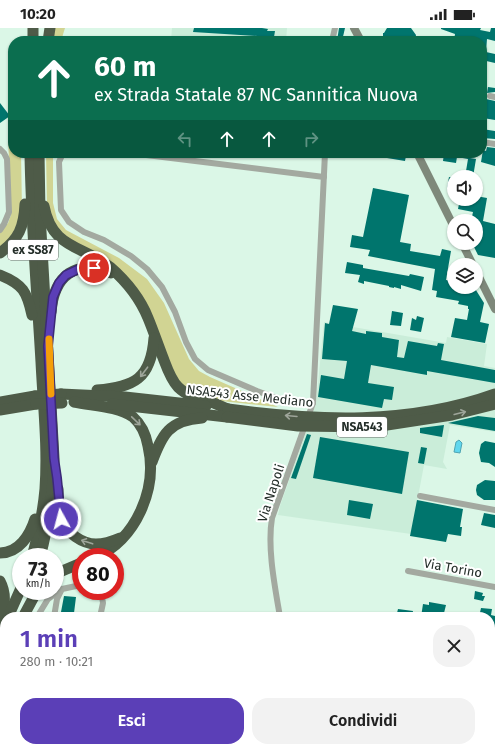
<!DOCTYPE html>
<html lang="it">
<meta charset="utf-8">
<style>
:root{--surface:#fff;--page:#f2f2f2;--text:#222;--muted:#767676;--accent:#5b3fb7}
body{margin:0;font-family:"Fira Sans",sans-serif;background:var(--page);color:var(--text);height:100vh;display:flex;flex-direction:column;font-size:15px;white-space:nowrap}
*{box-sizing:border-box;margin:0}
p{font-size:13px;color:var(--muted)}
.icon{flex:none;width:22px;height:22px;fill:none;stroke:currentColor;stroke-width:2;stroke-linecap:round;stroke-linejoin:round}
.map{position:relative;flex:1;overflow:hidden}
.details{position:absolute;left:0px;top:584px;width:495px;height:140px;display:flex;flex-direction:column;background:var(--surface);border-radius:16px 16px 0 0;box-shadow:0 1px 3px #0004}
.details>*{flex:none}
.hud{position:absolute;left:8px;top:8px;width:479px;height:122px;border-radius:16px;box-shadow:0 1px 3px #0004;background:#0b6e4f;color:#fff;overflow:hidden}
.fabs{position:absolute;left:447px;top:142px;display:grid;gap:8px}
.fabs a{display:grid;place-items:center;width:36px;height:36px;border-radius:50%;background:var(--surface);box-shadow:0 1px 3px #0004;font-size:20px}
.speed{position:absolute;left:12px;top:520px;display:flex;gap:8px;font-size:20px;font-weight:700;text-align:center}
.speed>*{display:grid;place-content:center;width:52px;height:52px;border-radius:50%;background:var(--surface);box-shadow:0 1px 3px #0004;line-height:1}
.speed small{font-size:10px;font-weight:400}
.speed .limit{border:6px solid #d22;background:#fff;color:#111}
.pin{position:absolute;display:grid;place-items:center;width:34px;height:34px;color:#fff;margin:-17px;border:2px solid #fff;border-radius:50%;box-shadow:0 1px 4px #0007}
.me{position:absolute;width:44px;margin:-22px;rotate:353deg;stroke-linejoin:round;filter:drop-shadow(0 0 3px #0008)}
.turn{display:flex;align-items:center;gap:14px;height:84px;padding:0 20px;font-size:18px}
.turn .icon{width:52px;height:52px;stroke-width:2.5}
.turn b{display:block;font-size:28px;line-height:34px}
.lanes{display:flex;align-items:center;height:38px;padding:0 20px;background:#0003;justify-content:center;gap:20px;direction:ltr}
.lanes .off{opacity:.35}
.round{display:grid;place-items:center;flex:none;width:42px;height:42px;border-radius:16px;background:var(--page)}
.headline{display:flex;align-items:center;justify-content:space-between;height:68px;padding:0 20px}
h1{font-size:24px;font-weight:600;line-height:30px;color:var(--accent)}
.primary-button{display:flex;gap:8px;margin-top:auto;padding:8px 20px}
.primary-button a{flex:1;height:46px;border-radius:16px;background:var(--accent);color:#fff;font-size:16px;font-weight:600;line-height:46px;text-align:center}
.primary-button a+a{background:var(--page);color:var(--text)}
.status{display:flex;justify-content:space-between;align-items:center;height:28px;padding:0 20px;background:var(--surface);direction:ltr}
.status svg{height:11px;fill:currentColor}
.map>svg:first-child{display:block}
</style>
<div class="status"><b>10:20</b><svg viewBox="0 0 49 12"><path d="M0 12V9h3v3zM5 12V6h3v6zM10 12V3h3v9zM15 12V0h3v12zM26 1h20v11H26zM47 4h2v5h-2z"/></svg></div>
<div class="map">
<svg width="495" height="724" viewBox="0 0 495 724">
<rect width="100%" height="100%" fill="#dbf7e7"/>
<g fill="#caedd9">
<polygon points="172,0 287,0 286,13 187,13 171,12"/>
<polygon points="324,294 446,315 447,309 487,316 484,338 495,340 495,404 450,397 443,434 447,441 424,437 411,506 278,487 280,478 316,376"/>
</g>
<g fill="#d1d493">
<polygon points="54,0 65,0 61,13 51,13"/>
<polygon points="8,108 13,108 13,125 21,125 22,182 13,208 0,220 0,205 8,195 11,187"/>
<polygon points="46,125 53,125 53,175 57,191 66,202 119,230 147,251 164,275 189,331 199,343 210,349 278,379 212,372 181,359 130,253 59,207 47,178"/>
</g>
<polygon fill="#60d7ee" stroke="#4ea4b3" points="459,412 462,415 460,425 454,424 456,414"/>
<g fill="#00756d">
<polygon points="194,0 262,0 268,1 267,3 275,3 274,9 193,4"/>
<polygon points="339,0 345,0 342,13 337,13"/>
<polygon points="387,0 411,0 416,7 415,13 402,13 401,12 396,13 386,11 383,9 383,5 384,5"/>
<polygon points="441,0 481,0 480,2 490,4 491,0 495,0 495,13 487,11 486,24 495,26 495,35 482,32 482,13 454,13 455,6 441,1"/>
<polygon points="488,59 495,60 495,64 487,65"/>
<polygon points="486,71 495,73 495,92 483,90"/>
<polygon points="0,75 10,88 0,95"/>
<polygon points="482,101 495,103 495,111 482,110"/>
<polygon points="487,119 495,120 495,138 481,134 483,122 486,123"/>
<polygon points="388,125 404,125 406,128 405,133 387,130"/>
<polygon points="444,125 471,125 470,130 476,131 473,149 465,149 468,131 457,129 456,135 443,133"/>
<polygon points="449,149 454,150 454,161 447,160"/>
<polygon points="373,160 409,167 400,214 411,216 410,223 440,228 442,221 451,223 446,252 454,253 454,259 474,259 484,275 480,294 489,296 485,315 451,309 455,290 467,292 469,281 468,281 468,278 458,276 459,273 436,269 437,263 432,262 435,241 368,228 370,222 350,219 352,207 363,209"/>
<polygon points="476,168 487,170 483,193 495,196 495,230 478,227 472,215 476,215 476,193 471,193 473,184 458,181 460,171 476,171"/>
<polygon points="347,234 363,237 363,240 409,248 410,246 424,249 421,263 401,257 401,261 394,259 394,260 389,259 389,258 364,253 364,256 358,254 360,247 345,245"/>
<polygon points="333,277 358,281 352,303 366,306 366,303 382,305 382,309 399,312 397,329 404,330 408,313 437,318 438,315 444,316 441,332 495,342 495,355 427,343 427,347 371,337 368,355 394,359 392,372 384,371 382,380 318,369 321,347 344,351 347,333 322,331 325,295 329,296"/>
<polygon points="392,283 403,285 401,298 390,297"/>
<polygon points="417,288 424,290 421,304 410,302 412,290 416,292"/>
<polygon points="478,388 495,390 495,403 448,395"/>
<polygon points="444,397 442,409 420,405 420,400"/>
<polygon points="307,406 311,407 296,451 291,450"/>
<polygon points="320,409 409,424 402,466 313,450"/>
<polygon points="485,413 495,415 495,439 489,435 481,434 479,425 481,416"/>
<polygon points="421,419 427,420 424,436 418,435"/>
<polygon points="485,452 495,453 495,472 484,472 477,467 476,462 477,457"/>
<polygon points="349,472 373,476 370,491 347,487"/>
<polygon points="417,472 463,481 460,499 462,499 461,508 448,506 446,514 410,508"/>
<polygon points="484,485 495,487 495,500 481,497"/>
<polygon points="475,563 483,565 482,568 485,568 483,573 474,571"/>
<polygon points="64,568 76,569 74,585 61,584"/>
<polygon points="429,574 446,577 444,585 442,585 441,589 421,589 423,576 429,577"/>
<polygon points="481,580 492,581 491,587 495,588 495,611 490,610 490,589 479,589"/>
<polygon points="398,581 413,583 412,589 396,589"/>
<polygon points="490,626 495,627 493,641 490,641"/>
<polygon points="317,719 345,720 345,724 317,724"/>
<polygon points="408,719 452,719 452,724 407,724"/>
<polygon points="462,719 475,719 474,724 462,724"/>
</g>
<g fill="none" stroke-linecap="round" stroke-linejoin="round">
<polyline stroke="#8a9e93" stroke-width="1" stroke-dasharray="2 3" stroke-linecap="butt" points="482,75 484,67"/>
<g stroke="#a3a9a0" stroke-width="6">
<polyline points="332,13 335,0"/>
<polyline points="490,68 495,69"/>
<polyline points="482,114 495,116"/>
<polyline points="0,121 4,125 7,131 9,184 4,196 0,202"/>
<polyline points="63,125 59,134 61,182 69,194 84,204 104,212 131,228 147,241 162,259 175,284 186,314 195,331 208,342 257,363 290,375 313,375"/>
<polyline points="130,125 324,149"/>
<polyline points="420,468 495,482"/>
<polyline points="408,543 495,559"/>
<polyline points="37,589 48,571 60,562"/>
<polyline points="54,589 57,571 62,561 81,557"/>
<polyline points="100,589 103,575 101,563"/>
<path d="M 280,589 C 275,559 267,520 272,490 L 313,375 L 325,125"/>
<polyline points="490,616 495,617"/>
<polyline points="0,647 5,639"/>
<polyline points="490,653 495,653"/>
<polyline points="88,719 134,724"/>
<polyline points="288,719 288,724"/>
<polyline points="79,724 80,719"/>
<polyline points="457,724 457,719"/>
</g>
<g stroke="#7e887a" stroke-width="8">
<polyline points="354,0 361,13"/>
<polyline points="417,125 454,199"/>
<polyline points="462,215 473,237"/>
<polyline points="476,243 495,281"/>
</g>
<g stroke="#4e5b48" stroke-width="11">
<polyline points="33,13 33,0"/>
<polyline points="48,13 50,0"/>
<path d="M 30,125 C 31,195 37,264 41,334 C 43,376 48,419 45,461 C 43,484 38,507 32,529"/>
<path d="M 39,125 L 40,186 L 54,430 C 53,464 49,496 40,529"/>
<path d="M 44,178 C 52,221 82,217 110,239 C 126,253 140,270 148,290 C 153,302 157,314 162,327 C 166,337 170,351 178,359 C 187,368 199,371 211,374 C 217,376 222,379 228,381"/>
<path d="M 0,225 C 19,211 24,199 25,176"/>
<path d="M 0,247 C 23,256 27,264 32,287"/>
<path d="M 51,284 C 54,247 76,231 111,245"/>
<path d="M 97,362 C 134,359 151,351 154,310"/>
<polyline points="61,366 125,369 206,378"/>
<polyline points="0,374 35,368"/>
<path d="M 74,374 C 93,378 117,378 133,389 C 142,397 146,407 148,418 C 158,461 136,511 96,529"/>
<polyline points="112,376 227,389"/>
<polyline points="0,382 36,376"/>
<path d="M 152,434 C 162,407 169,392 202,390"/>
<path d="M 58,461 C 58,470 58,484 62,492 C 67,505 82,516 96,516 C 105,516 113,513 120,510"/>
<path d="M 0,525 C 19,525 30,507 35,491"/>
<polyline points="55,546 81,535"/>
<path d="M 0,553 C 7,566 5,579 0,592"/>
<polyline points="8,589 21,560"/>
<polyline points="23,589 37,563"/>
<polyline points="0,603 5,595"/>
<polyline points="0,621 5,611"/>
</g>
<g stroke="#4e5b48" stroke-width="11">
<polyline points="35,368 61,366"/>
<polyline points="36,376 62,375"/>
<path d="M 228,381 C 317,393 409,397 495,366"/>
<polyline points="227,389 298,398 374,399 452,387 495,376"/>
</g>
</g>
<defs><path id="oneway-shaft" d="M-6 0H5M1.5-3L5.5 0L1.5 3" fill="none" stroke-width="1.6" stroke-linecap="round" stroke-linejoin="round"/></defs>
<g stroke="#9ea59a">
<use href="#oneway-shaft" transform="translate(144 344) rotate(127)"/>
<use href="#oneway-shaft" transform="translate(460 385) rotate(-14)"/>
<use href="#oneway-shaft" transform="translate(291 388) rotate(-175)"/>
<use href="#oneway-shaft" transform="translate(136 393) rotate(44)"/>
<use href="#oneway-shaft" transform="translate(87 514) rotate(-162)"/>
</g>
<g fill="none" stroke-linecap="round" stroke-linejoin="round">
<g stroke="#3b2977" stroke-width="10">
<polyline id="route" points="61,491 57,450 54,430 48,318 53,269 59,255 66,247 81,240 94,240"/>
</g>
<use href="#route" stroke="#5b3fb7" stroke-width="7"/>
<polyline stroke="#f59e0b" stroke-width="7" points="49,311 51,366"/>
</g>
<g text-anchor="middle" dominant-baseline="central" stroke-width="4" stroke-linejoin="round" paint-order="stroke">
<g fill="#fff" stroke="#666d69" stroke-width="1">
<rect x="8" y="212" width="50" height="20" rx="3"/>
<rect x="337" y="389" width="50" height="20" rx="3"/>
</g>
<g font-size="12" font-weight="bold" fill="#242e29">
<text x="33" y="222">ex SS87</text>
<text x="362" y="399">NSA543</text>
</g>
<g font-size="13" fill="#242e29" stroke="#fff">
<text transform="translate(250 368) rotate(6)">NSA543 Asse Mediano</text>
<text transform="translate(271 465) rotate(-72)">Via Napoli</text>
<text transform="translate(453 540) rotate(10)">Via Torino</text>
</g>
</g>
</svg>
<div class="fabs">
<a><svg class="icon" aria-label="sound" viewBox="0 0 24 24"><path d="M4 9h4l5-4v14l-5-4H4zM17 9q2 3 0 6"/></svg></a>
<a><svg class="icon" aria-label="search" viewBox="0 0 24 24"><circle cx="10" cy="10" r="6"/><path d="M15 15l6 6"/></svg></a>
<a><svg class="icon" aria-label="layers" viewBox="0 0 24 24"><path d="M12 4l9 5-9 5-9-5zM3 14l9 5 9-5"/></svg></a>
</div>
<div class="speed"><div>73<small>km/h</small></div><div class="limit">80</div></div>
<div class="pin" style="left:94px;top:240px;background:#d93025"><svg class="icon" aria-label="arrive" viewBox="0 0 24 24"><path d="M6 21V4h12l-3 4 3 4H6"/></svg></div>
<svg class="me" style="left:61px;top:491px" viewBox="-20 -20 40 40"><circle r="17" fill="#5b3fb7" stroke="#fff" stroke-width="3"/><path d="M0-11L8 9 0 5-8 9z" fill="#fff"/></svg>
<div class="hud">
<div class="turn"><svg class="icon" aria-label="ahead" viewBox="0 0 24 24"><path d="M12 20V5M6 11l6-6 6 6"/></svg><div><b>60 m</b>ex Strada Statale 87 NC Sannitica Nuova</div></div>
<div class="lanes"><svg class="icon off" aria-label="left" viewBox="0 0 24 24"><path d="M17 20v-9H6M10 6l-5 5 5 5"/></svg><svg class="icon" aria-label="ahead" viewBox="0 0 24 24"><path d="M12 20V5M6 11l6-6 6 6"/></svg><svg class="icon" aria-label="ahead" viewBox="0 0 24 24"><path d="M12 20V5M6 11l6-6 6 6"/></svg><svg class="icon off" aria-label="right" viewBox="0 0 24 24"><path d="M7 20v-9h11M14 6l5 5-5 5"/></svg></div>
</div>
<section class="details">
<div class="headline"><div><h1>1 min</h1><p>280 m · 10:21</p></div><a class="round"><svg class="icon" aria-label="close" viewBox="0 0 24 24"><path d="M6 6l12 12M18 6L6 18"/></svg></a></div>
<div class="primary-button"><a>Esci</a><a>Condividi</a></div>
</section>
</div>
